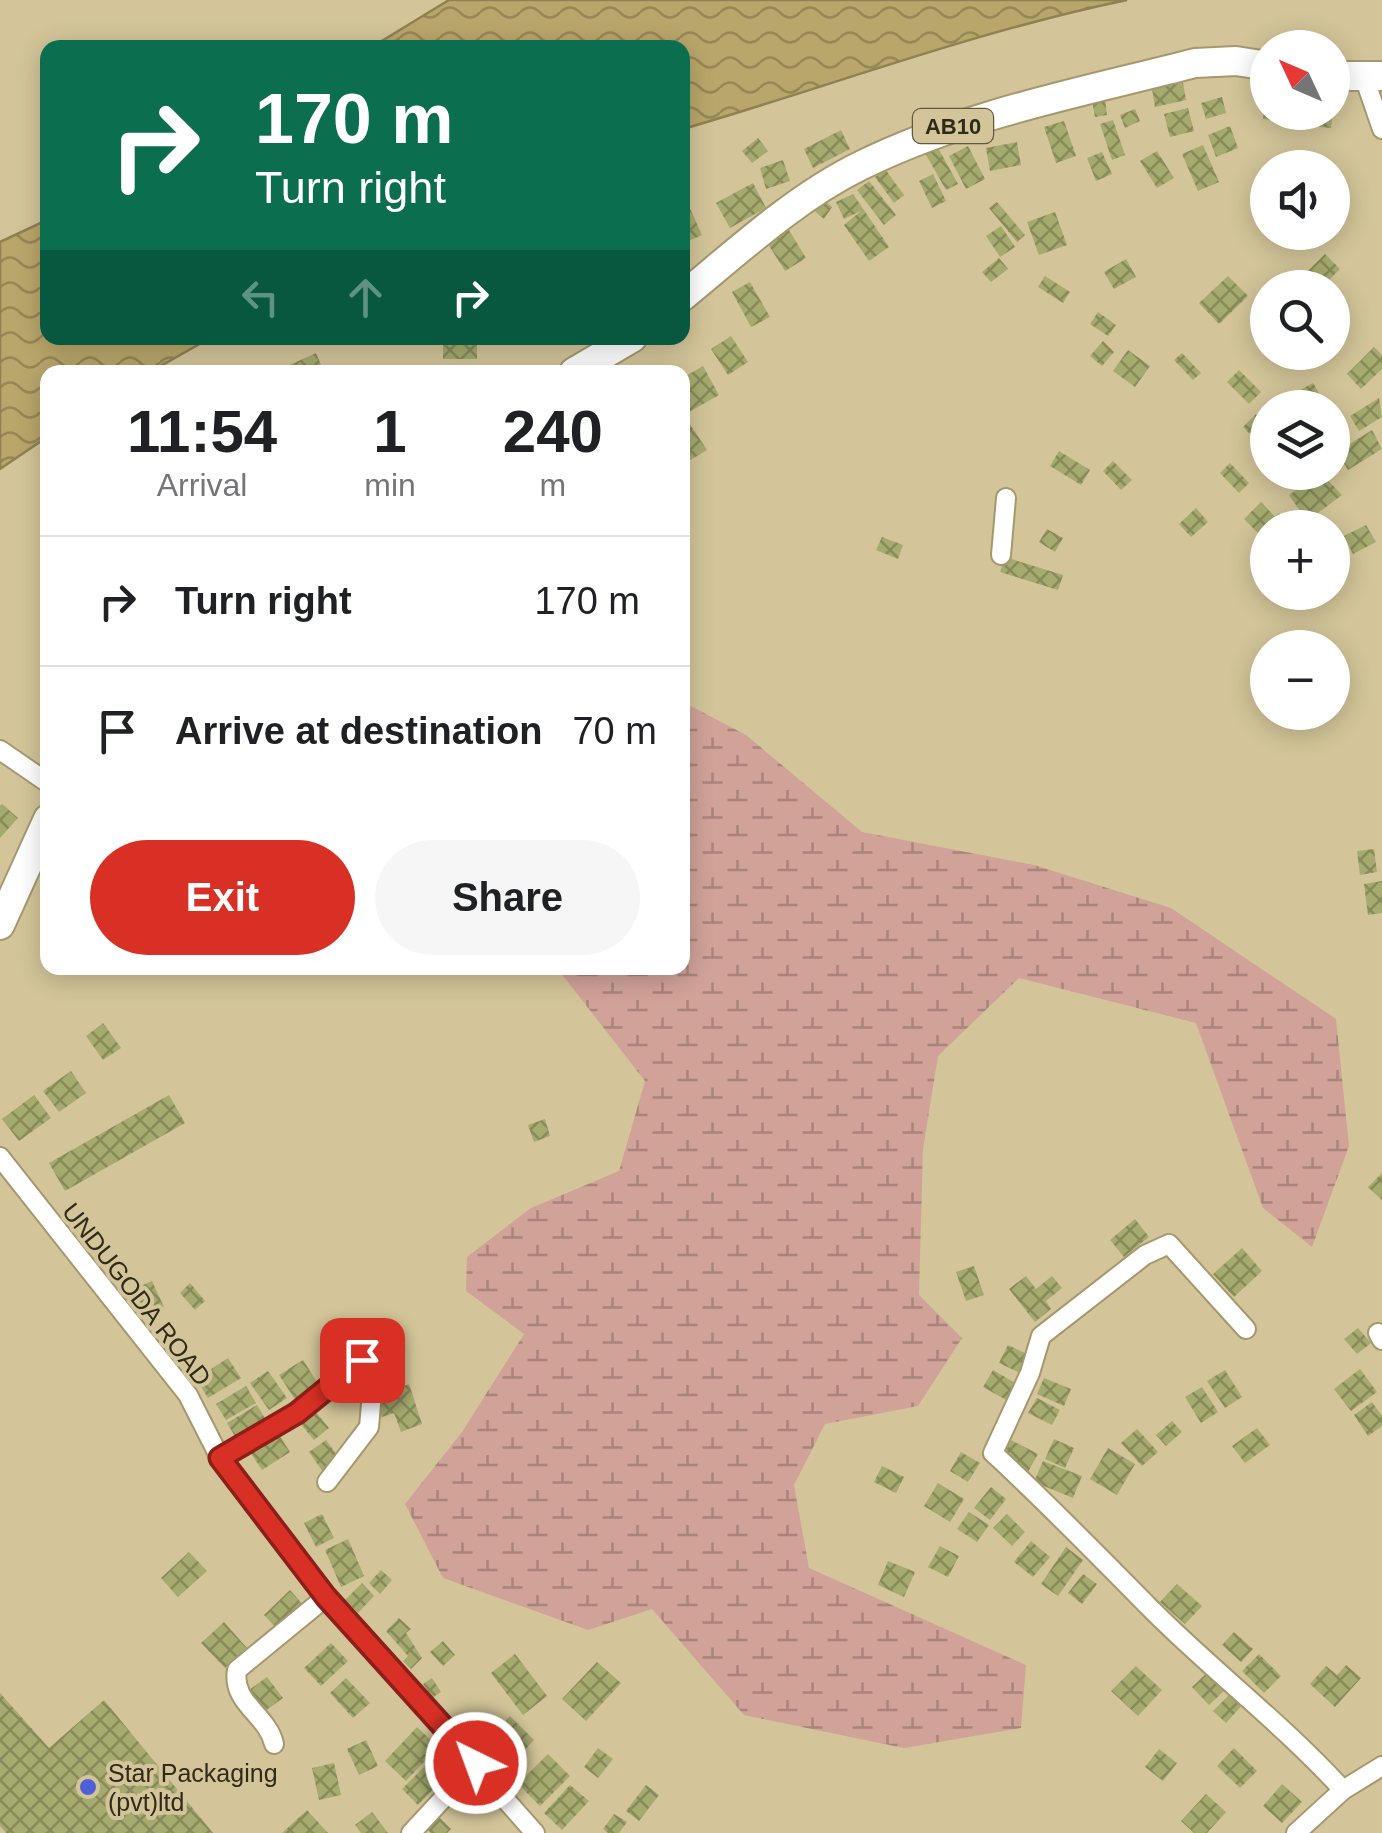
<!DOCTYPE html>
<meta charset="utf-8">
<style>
:root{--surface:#fff;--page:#f6f6f6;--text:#202124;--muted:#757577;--line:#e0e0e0;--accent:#d93025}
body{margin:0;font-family:Arial,sans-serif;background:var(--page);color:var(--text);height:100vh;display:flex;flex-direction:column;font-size:38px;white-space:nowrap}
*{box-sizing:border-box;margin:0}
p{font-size:32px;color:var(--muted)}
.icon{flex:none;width:55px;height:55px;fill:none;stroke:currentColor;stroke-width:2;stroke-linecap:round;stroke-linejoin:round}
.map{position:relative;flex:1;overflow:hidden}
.side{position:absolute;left:40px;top:365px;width:650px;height:610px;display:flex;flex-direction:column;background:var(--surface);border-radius:20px;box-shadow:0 5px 25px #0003}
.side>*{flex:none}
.hud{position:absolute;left:40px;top:40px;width:650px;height:305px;border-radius:20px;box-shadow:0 5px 25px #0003;background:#0b6e4f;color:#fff;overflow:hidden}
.needle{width:65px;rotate:314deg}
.controls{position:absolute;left:1250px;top:30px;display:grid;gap:20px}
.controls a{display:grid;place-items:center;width:100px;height:100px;border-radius:50%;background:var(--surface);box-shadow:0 5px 25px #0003;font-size:50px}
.pin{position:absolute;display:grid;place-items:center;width:85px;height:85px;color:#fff;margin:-42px;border-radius:20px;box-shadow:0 5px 15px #0006}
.me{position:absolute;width:110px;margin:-55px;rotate:318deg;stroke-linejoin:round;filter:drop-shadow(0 0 8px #0008)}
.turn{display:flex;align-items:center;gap:35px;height:210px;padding:0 50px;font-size:45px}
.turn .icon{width:130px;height:130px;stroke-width:2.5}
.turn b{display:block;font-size:70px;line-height:85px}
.lanes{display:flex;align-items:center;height:95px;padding:0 50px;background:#0003;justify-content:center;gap:50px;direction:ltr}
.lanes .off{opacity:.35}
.eta{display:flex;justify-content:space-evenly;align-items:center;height:170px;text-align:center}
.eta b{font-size:60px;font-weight:700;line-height:70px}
.primary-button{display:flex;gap:20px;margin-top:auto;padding:20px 50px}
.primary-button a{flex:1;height:115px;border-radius:60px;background:var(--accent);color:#fff;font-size:40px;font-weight:700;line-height:115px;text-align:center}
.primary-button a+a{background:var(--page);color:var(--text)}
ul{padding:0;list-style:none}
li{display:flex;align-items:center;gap:30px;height:130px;padding:0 50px;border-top:2px solid var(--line)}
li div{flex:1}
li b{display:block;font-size:38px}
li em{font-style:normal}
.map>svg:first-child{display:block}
</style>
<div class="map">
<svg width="1382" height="1833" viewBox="0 0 1382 1833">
<defs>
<pattern id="wetland-marsh" width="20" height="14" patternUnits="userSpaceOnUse" patternTransform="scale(2.5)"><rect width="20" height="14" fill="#d0a298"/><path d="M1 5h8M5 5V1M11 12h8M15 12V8" fill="none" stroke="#a9847b"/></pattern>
<pattern id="water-waves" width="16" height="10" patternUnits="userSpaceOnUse" patternTransform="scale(2.5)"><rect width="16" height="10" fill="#b9a66a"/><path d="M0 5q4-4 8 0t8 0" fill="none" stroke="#978756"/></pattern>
<pattern id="building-cross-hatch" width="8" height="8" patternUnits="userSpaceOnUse" patternTransform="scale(2.5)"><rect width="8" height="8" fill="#a5aa6e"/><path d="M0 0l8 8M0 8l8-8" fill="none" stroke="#878b5a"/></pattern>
</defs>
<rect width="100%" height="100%" fill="#d3c599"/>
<polygon fill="url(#wetland-marsh)" points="683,702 746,735 862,832 1034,865 1171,908 1336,1019 1349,1146 1312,1247 1263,1208 1196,1023 1019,978 938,1056 923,1149 919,1295 962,1338 918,1406 825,1424 794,1485 809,1568 1026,1665 1021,1728 904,1748 744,1715 652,1609 588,1630 443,1578 405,1504 462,1432 524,1334 466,1291 467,1257 531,1208 619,1171 645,1081 557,968 682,968"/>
<g fill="url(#water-waves)" stroke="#908152" stroke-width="2.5">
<path d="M 449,0 L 1127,0 C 976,31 831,86 683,129 L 682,48 L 372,47 Z"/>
<polygon points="47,220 48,338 210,338 150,372 48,372 47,437 0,469 0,242"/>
</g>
<g fill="url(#building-cross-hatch)">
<polygon points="1183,83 1186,100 1155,107 1152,89"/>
<polygon points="1222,97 1226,113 1206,119 1201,103"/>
<polygon points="1105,99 1107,115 1095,117 1092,101"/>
<polygon points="1265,104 1268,112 1291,112 1290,123 1263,119"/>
<polygon points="1188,108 1194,131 1170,137 1164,114"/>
<polygon points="1135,109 1140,121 1125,128 1120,115"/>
<polygon points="1310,112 1333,112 1331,128 1309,126"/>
<polygon points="1113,120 1125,155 1112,160 1100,124"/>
<polygon points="1064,121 1076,156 1056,163 1044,127"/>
<polygon points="1230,126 1238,148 1216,157 1208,135"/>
<polygon points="841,130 850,149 813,168 804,149"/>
<polygon points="758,138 768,151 752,163 742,151"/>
<polygon points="1017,142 1021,165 990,171 986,148"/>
<polygon points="1203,145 1219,182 1198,191 1182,154"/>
<polygon points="937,146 958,184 946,190 925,153"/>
<polygon points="968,146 985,179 966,189 949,156"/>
<polygon points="1157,151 1174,178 1157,188 1140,161"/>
<polygon points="1102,152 1112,174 1096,181 1087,158"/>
<polygon points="783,160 790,181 766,189 760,168"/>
<polygon points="885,169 904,195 894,203 875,177"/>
<polygon points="933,174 946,201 932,208 919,181"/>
<polygon points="869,181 896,215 884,225 857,190"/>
<polygon points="753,183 766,208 730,228 716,203"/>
<polygon points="853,194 889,247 869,261 844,225 861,211 844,219 836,202"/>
<polygon points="820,197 832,207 824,219 811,208"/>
<polygon points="997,202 1025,235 1017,242 989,208"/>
<polygon points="688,204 702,235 684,243 682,207"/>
<polygon points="1055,212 1067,245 1039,255 1027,222"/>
<polygon points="1001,226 1015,247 1000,257 986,236"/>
<polygon points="789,230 806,258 785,271 768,244"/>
<polygon points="1325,254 1340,269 1322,287 1307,272"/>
<polygon points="999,258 1008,269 991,282 982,272"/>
<polygon points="1126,259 1136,277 1114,289 1104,272"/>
<polygon points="1045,276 1070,292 1063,303 1038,287"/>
<polygon points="1228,276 1248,296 1219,324 1199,303"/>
<polygon points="750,282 770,317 751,327 732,292"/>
<polygon points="1098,312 1116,325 1108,336 1090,324"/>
<polygon points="731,336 748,362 728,375 711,349"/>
<polygon points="1103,341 1114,352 1102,366 1090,356"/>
<rect x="443" y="342" width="34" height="17"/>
<polygon points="1374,347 1382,355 1382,369 1361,389 1347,374"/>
<polygon points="1128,350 1150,366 1135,387 1113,371"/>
<polygon points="316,353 324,372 274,372"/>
<polygon points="1182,353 1201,373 1193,380 1174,360"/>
<polygon points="703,366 719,395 689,412 682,400 682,378"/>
<polygon points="1239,370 1261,392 1249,404 1227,382"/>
<polygon points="1313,383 1320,395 1300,406 1293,394"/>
<polygon points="1379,398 1382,417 1359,431 1350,416"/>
<polygon points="682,412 707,450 682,465"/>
<polygon points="1256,414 1268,426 1268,441 1262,446 1243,427"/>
<polygon points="1372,430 1382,449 1348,470 1337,452"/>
<polygon points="1059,451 1090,470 1081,485 1050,466"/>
<polygon points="1113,461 1132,480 1121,490 1103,471"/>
<polygon points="1230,463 1249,483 1239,493 1220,473"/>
<polygon points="1320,472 1342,495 1307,521 1289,495"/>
<polygon points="1261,502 1275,517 1279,513 1293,528 1268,528 1268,539 1257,532 1244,519"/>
<polygon points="1196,508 1208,522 1191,537 1179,524"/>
<polygon points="1366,525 1376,542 1353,554 1344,536"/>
<polygon points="1047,529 1063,538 1055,552 1039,542"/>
<polygon points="882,537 903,545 898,559 876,550"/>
<polygon points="1005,557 1063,575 1058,590 1000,572"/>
<polygon points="2,804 18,818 0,838 0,806"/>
<polygon points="1374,849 1377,872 1360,875 1357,851"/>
<polygon points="1382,881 1382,913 1368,915 1364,884"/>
<polygon points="103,1023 121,1048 103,1060 86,1036"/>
<polygon points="71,1071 86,1093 59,1112 43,1091"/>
<polygon points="34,1095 51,1118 19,1141 2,1119"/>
<polygon points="169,1095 185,1123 65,1191 49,1163"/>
<polygon points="545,1119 550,1136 534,1142 528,1125"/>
<polygon points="1382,1173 1382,1200 1368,1187"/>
<polygon points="1135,1219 1149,1237 1124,1257 1110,1240"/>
<polygon points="1242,1248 1262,1271 1234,1297 1213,1274"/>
<polygon points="974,1266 984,1295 966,1301 956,1272"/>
<polygon points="1026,1276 1036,1289 1052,1276 1062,1288 1046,1301 1051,1309 1035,1322 1009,1289"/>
<polygon points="152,1281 164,1307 131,1323 118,1296"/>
<polygon points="190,1283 205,1301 195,1310 180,1293"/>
<polygon points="1358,1328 1371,1343 1357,1354 1344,1339"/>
<polygon points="1008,1345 1031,1356 1022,1374 999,1363"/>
<polygon points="228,1358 241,1378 208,1398 196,1379"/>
<polygon points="303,1360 319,1385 296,1401 279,1375"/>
<polygon points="1360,1369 1377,1392 1351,1411 1334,1389"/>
<polygon points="993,1370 1017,1384 1008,1401 983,1387"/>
<polygon points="1225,1370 1242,1397 1225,1408 1207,1381"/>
<polygon points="268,1371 287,1398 269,1410 250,1383"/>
<polygon points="1044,1378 1071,1389 1064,1406 1037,1394"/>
<polygon points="409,1384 422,1424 401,1432 394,1413 382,1417 375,1396"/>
<polygon points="246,1386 256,1403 226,1420 216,1404"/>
<polygon points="1202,1387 1218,1412 1201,1423 1185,1397"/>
<polygon points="1037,1398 1060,1410 1052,1425 1028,1413"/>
<polygon points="1372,1402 1382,1416 1382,1426 1368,1436 1354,1415"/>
<polygon points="257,1405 269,1425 239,1443 227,1423"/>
<polygon points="314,1410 329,1428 314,1440 299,1422"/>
<polygon points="1172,1421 1182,1432 1166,1446 1156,1435"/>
<polygon points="1257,1428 1270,1445 1245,1463 1232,1446"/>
<polygon points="1137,1429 1158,1452 1142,1466 1121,1443"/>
<polygon points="276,1430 290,1452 262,1470 248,1449"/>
<polygon points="1054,1439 1074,1448 1065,1468 1045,1459"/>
<polygon points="326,1440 340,1459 323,1472 309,1452"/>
<polygon points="1011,1440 1038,1454 1028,1472 1002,1458"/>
<polygon points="1108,1448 1135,1464 1117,1495 1090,1479"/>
<polygon points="961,1452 980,1463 968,1482 950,1471"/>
<polygon points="1043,1461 1082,1476 1073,1498 1034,1482"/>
<polygon points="882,1466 904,1477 896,1493 874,1482"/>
<polygon points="938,1483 964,1499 950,1522 924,1506"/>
<polygon points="991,1487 1006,1499 990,1520 974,1508"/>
<polygon points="969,1512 989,1525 977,1542 957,1529"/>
<polygon points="322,1514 334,1538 316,1547 304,1523"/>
<polygon points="1007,1514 1025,1532 1012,1546 993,1528"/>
<polygon points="348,1539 364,1576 341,1587 325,1550"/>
<polygon points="1031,1541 1050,1557 1033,1577 1014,1562"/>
<polygon points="940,1546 959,1556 948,1577 928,1567"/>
<polygon points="1066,1547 1083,1560 1058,1596 1041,1584"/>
<polygon points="189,1552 207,1571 178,1597 161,1578"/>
<polygon points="888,1561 915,1572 904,1597 878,1585"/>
<polygon points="381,1570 392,1580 380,1594 369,1583"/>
<polygon points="1083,1574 1097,1584 1082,1604 1068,1593"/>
<polygon points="362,1583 374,1596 358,1613 345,1600"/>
<polygon points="1177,1584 1202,1606 1185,1624 1160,1602"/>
<polygon points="290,1590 303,1605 277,1629 264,1615"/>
<polygon points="399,1618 411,1629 406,1633 422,1658 411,1669 403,1661 408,1656 386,1631"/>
<polygon points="224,1622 247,1648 225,1668 201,1643"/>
<polygon points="1234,1632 1253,1649 1241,1662 1222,1645"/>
<polygon points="443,1641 455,1655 443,1666 430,1652"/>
<polygon points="331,1643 348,1661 321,1686 304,1668"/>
<polygon points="515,1654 547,1696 523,1715 491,1673"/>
<polygon points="1259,1654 1281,1676 1264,1693 1242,1671"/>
<polygon points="597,1662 621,1683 586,1721 562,1699"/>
<polygon points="1346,1665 1361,1678 1335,1707 1310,1684 1326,1666 1337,1675"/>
<polygon points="1136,1666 1162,1690 1138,1716 1111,1691"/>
<polygon points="1209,1671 1226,1689 1209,1705 1192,1687"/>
<polygon points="267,1677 283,1698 265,1711 249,1690"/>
<polygon points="346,1678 370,1703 353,1718 330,1693"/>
<polygon points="432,1678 441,1692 432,1698 423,1684"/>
<polygon points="1234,1690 1246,1701 1226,1723 1213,1711"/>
<polygon points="0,1693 49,1748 104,1700 213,1833 6,1833 0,1826"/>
<polygon points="510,1716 534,1740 502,1774 471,1745 496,1718 502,1724"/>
<polygon points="417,1727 438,1747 406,1781 385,1761"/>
<polygon points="366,1740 378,1766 359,1775 347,1749"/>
<polygon points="598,1748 613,1759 598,1778 584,1767"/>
<polygon points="1234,1748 1257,1771 1240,1788 1217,1766"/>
<polygon points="1159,1749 1177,1763 1163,1781 1145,1767"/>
<polygon points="548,1754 570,1776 540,1806 518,1784"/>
<polygon points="433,1758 449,1773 418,1805 402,1789"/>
<polygon points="334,1763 341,1795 319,1800 312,1768"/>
<polygon points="1282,1784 1302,1802 1282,1823 1263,1806"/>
<polygon points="570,1785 589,1801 562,1830 544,1813"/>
<polygon points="646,1785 659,1795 639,1821 626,1811"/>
<polygon points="1206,1794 1226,1812 1207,1833 1194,1833 1181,1821"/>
<polygon points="307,1810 328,1833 282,1833"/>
<polygon points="372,1812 388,1833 361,1833 355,1825"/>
<polygon points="434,1812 451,1829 447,1833 431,1833 422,1824"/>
<polygon points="614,1814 627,1822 619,1833 608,1833 603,1829"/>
</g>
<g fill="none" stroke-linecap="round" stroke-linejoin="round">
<g stroke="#a6986e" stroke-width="22">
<g id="street">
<polyline points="1364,77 1382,129"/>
<polyline points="1001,555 1006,498"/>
<polyline points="0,750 48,783"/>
<polyline points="0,1157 188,1395 220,1458 326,1597 535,1833"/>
<path d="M 1246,1329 L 1169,1244 L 1145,1255 L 1041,1336 L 1030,1373 L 993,1453 C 1046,1502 1096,1553 1147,1605 C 1210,1669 1282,1723 1343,1790"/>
<polyline points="1378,1333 1382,1340"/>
<polyline points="220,1458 297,1413 363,1361 374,1370 369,1427 327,1482"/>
<path d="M 274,1744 C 268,1715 231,1703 237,1670 L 326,1597"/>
<polyline points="411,1833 476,1763"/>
<polyline points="1296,1833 1343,1790 1382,1766"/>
</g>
</g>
<g stroke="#a6986e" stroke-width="32">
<g id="primary">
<polyline points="1332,76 1382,76"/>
<path d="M 682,297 C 738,251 795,198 860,166 C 965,114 1083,92 1195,63 L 1236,61 L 1268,66"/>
<polyline points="574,372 632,338"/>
<polyline points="0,925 48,819"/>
</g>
</g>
<use href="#street" stroke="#fff" stroke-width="18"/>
<use href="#primary" stroke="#fff" stroke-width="28"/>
</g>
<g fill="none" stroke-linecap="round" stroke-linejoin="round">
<g stroke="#8d1f18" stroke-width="25">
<polyline id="route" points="362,1360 297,1413 220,1458 326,1597 476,1763"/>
</g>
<use href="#route" stroke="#d93025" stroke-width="18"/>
</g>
<circle fill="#4f61d6" stroke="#d3c599" stroke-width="4" cx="88" cy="1787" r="10"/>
<g text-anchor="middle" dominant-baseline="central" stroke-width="8" stroke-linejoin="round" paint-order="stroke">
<rect fill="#d3c599" stroke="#61593f" stroke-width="2.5" x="913" y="109" width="80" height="34" rx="8"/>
<g font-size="22" font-weight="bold" fill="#302b19">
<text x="953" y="126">AB10</text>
</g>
<g font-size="25" fill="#302b19" stroke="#d3c599">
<text transform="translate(137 1294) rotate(52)">UNDUGODA ROAD</text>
</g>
<g font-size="25" fill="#302b19" stroke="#d3c599" text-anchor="start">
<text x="108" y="1773">Star Packaging<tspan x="108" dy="29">(pvt)ltd</tspan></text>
</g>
</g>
</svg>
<div class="controls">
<a><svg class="needle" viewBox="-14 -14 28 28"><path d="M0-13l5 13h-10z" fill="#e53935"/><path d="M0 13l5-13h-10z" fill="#757577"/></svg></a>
<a><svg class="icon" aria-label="sound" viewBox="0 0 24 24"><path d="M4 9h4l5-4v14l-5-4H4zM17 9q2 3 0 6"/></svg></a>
<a><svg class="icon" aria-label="search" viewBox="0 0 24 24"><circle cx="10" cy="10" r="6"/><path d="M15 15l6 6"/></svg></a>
<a><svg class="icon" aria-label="layers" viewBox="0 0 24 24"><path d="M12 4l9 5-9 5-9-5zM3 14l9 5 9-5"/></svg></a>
<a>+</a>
<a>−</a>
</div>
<div class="pin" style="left:362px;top:1360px;background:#d93025"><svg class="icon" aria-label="arrive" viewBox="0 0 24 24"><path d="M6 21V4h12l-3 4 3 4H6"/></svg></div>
<svg class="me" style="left:476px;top:1763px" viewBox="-20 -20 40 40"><circle r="17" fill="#d93025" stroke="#fff" stroke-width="3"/><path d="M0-11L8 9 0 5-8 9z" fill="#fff"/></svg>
<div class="hud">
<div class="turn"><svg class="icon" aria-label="right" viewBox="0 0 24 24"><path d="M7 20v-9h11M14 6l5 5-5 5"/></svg><div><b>170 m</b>Turn right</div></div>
<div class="lanes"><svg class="icon off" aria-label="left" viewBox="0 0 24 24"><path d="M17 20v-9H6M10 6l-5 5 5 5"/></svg><svg class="icon off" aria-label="ahead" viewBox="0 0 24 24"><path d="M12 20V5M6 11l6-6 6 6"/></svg><svg class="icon" aria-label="right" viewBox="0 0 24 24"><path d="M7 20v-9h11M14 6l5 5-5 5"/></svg></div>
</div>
<section class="side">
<div class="eta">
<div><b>11:54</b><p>Arrival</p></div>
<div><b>1</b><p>min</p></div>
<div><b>240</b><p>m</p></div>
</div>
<ul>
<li><svg class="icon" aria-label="right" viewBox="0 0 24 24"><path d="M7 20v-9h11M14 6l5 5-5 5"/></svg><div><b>Turn right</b></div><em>170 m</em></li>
<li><svg class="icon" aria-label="arrive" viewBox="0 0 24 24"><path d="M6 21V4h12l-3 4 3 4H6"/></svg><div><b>Arrive at destination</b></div><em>70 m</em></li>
</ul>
<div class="primary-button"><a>Exit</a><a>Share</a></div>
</section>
</div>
